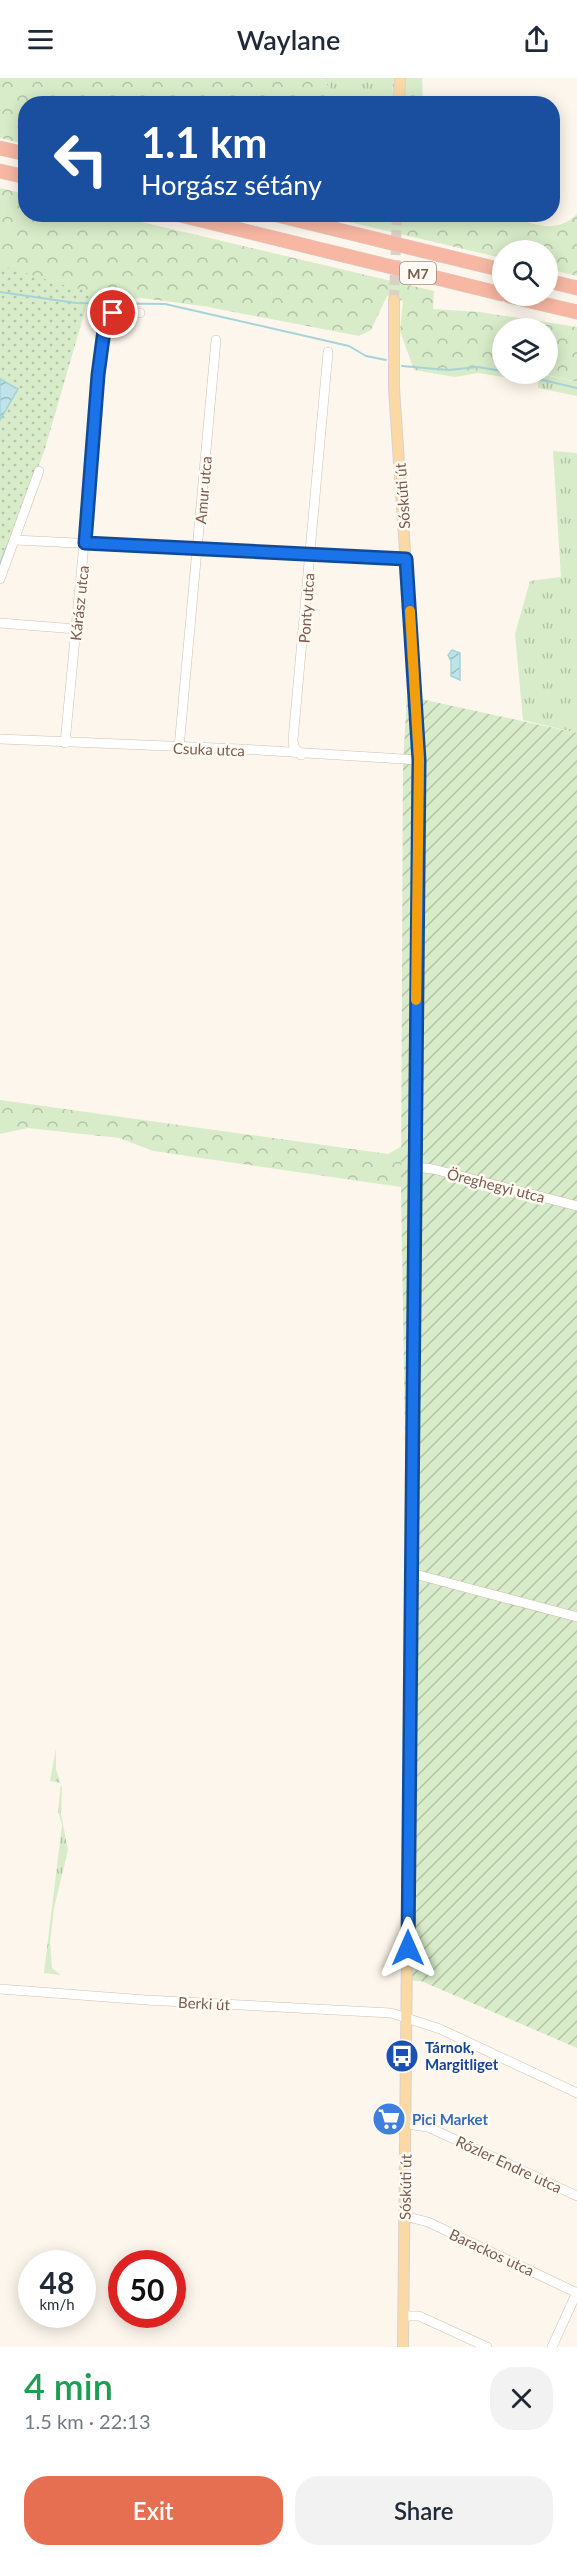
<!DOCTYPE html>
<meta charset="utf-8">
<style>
:root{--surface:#fff;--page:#f2f2f3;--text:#1f2937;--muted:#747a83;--accent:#e76f51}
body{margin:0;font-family:Lato,sans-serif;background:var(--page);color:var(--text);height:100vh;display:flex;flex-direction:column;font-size:22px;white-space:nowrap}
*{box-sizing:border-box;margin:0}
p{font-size:20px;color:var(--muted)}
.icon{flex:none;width:33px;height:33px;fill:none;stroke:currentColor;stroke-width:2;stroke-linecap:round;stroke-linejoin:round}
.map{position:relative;height:2269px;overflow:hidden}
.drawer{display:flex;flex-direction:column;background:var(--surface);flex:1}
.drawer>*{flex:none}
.guide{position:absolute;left:18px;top:18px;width:542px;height:126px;border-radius:24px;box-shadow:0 3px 15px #0003;background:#1a4fa0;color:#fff;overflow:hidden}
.buttons{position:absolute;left:492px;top:162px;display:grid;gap:12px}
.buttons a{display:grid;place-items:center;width:66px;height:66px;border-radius:50%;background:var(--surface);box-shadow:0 3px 15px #0003;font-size:30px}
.speed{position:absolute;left:18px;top:2172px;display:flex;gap:12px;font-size:30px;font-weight:700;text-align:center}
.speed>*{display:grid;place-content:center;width:78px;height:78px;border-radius:50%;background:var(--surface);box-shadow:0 3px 15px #0003;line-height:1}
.speed small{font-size:15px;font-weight:400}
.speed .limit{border:9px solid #d22;background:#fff;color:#111}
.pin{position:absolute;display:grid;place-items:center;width:51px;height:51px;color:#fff;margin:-26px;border:3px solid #fff;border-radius:50%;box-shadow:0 2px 6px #0007}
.me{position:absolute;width:66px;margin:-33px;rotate:0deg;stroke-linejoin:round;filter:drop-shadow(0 0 4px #0008)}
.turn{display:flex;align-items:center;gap:21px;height:126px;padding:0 24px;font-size:27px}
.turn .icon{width:78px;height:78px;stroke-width:2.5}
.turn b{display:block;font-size:42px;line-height:51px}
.round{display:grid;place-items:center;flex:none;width:63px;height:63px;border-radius:24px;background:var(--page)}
.headline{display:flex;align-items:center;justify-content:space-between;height:102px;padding:0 24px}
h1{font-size:36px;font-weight:600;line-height:45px;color:#1e9e55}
.action{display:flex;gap:12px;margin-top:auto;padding:12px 24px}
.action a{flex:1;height:69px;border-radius:24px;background:var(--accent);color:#fff;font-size:24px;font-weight:600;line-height:69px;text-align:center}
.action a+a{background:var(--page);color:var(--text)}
header{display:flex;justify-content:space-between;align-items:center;height:78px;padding:0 24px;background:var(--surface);font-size:27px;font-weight:600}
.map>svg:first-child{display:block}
</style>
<header><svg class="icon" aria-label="menu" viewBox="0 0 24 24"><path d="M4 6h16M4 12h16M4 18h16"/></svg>Waylane<svg class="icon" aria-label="share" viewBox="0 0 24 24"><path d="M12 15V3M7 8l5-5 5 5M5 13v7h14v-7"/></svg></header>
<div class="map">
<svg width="577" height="2269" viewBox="0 0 577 2269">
<defs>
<pattern id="grass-tufts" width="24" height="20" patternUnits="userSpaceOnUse" patternTransform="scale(1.5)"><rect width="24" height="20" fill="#d8ecc9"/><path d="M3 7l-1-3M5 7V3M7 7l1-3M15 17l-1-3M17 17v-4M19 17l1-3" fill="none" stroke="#b4c2a5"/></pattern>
<pattern id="forest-crowns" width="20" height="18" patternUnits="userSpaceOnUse" patternTransform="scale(1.5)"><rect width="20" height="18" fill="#d8ecc9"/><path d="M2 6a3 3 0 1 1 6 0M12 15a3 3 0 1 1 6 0" fill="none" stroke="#b4c2a5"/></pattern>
<pattern id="park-dots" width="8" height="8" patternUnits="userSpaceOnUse" patternTransform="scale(1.5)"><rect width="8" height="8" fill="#d8ecc9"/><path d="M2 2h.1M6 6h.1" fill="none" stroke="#b4c2a5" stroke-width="1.8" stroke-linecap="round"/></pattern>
<pattern id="garden-furrows" width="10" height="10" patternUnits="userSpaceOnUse" patternTransform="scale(1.5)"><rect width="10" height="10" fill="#d8ecc9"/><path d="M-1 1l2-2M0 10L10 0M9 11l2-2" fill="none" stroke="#b4c2a5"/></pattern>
<pattern id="water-waves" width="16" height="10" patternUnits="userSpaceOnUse" patternTransform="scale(1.5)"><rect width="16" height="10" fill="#bfe3e8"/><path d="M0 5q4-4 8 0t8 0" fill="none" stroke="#a0bbbe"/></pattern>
</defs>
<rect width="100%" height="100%" fill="#fdf6ec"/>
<g fill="url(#grass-tufts)">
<polygon points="317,0 394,0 392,15 376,26 342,25 323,2"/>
<polygon points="539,296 577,304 577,318 538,310"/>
<polygon points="553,373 577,375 577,655 523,642 515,556 530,503 561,499"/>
<polygon points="56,1671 56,1691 62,1710 61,1736 68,1772 54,1830 50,1864 52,1890 61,1897 44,1895 62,1747 58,1733 61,1705 50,1703"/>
</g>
<g fill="url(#forest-crowns)">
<polygon points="0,0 317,0 323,2 342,25 26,26 25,66 0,60"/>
<polygon points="394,0 422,0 423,25 376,26 392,15"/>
<polygon points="0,110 25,116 26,136 112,137 434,213 433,231 480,234 577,249 577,304 543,296 548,296 548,250 502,250 502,296 539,296 538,304 478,295 455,299 414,292 400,253 403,223 387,218 371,252 359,258 203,228 141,220 88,224 0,213"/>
<path d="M 577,136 L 577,198 L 548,191 L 548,172 L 502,172 L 502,180 L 319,137 L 512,137 C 534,148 557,156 577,136 Z"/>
<polygon points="0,1022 388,1076 402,1068 401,1109 153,1073 119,1060 28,1050 0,1056"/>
</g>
<polygon fill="url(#park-dots)" points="0,187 73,210 91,212 44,374 0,486"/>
<polygon fill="url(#garden-furrows)" points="407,618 577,655 577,1970 421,1903 403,1902 407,1481 401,1109 403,685"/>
<g fill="url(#water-waves)" stroke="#a5d3da" stroke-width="1.5">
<polygon points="0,301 18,311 0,342"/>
<polygon points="452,572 460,575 460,602 451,598 451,583 448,577"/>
</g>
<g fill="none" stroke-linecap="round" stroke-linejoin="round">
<g stroke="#a5d3da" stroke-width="2">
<polyline points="0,214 76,225 165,226 349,268 366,278 386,282"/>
<polyline points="402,288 448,292 478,289 502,293"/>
<polyline points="517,296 577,310"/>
<polyline points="0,486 7,468"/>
</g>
<polyline stroke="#dcd0c4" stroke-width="10" stroke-dasharray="10 5" stroke-linecap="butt" points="394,222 397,136"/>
<g stroke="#d1beb0" stroke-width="10">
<g id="minor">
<polyline points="15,462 406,481"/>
<polyline points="0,501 39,393"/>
<polyline points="0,545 76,551"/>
<polyline points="0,661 240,671 419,682"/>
<path d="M 65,665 L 105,245 C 110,230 127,233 140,235"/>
<polyline points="179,670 216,262"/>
<polyline points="301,677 294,669 293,662 328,274"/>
<polyline points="415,1089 433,1091 577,1128"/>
<polyline points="411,1495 577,1539"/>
<polyline points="0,1911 146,1922 391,1935 440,1951 577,2015"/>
<polyline points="406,2046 428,2049 577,2118"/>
<polyline points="404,2138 428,2144 577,2215"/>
<polyline points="404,2238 419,2238 487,2269"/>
<polyline points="552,2269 577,2214"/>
</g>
</g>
<g stroke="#dad1cd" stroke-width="12">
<g id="major">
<polyline points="399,26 400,0"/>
<polyline points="394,222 394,310 419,682 403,2269"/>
</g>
</g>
<g stroke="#dad1cd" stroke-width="15">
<g id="highway">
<polyline points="0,70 26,76"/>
<polyline points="0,93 26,99"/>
<polyline points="176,136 502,216"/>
<polyline points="273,136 502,192"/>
<polyline points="548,203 577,210"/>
<polyline points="509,218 577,234"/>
</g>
</g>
<use href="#minor" stroke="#fff" stroke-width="9"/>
<use href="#major" stroke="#fbd9a5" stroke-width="10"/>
<use href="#highway" stroke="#f7b7a3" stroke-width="14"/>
</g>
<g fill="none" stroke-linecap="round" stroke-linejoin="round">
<g stroke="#114b97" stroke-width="15">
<polyline id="route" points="113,235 107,240 105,245 98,297 85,465 406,481 419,682 408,1870"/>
</g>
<use href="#route" stroke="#1a73e8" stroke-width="10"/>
<polyline stroke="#f59e0b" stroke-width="10" points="410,533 419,682 416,922"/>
</g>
<defs>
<g id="bus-disc" transform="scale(1.725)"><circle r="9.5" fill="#1a4fb4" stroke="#fffaf3"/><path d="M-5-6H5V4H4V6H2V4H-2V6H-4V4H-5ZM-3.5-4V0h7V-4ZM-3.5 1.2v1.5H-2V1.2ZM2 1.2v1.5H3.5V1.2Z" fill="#fff"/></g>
<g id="supermarket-disc" transform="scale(1.725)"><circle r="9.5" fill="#3f7fe0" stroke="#fffaf3"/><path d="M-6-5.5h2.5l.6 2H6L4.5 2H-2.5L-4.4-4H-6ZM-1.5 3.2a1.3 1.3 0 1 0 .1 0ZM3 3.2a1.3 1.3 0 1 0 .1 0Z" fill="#fff"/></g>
</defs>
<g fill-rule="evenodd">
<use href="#bus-disc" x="402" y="1978"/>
<use href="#supermarket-disc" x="389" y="2041"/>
</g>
<g text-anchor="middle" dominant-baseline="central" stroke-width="5" stroke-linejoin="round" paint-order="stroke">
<rect fill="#fffaf3" stroke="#a28b7f" stroke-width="1.5" x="400" y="184" width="36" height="22" rx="4.5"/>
<g font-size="14" font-weight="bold" fill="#7a5c4d">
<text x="418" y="195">M7</text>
</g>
<g font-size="15" fill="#7a5c4d" stroke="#fffaf3">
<text transform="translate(203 412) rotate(-85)">Amur utca</text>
<text transform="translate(402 418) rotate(-94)">Sóskúti út</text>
<text transform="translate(79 525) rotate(-84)">Kárász utca</text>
<text transform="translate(306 530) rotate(-86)">Ponty utca</text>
<text transform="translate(209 671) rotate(2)">Csuka utca</text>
<text transform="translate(496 1107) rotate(14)">Öreghegyi utca</text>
<text transform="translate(204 1925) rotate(3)">Berki út</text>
<text transform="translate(509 2086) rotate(25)">Rőzler Endre utca</text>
<text transform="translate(405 2109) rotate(-89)">Sóskúti út</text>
<text transform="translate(492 2174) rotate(25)">Barackos utca</text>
</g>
<g font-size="15" font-weight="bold" fill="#164399" stroke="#fffaf3" text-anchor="start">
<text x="425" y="1969">Tárnok,<tspan x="425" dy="17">Margitliget</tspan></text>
</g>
<g font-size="15" font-weight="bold" fill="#366cbe" stroke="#fffaf3" text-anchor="start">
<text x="412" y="2041">Pici Market</text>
</g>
</g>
</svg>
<div class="buttons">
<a><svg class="icon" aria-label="search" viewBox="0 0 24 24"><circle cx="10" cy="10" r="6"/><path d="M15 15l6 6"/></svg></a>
<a><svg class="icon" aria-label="layers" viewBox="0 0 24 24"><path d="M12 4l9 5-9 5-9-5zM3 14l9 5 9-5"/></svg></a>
</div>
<div class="speed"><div>48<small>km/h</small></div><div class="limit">50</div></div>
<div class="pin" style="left:113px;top:235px;background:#d93025"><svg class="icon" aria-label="arrive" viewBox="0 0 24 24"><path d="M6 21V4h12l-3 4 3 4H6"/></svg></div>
<svg class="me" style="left:408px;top:1870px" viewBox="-20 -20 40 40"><path d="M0-17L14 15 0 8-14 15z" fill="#1a73e8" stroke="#fff" stroke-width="4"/></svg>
<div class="guide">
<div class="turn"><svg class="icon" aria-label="left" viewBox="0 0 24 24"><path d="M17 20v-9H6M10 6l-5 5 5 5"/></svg><div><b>1.1 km</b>Horgász sétány</div></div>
</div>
</div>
<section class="drawer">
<div class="headline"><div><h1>4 min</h1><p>1.5 km · 22:13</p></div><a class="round"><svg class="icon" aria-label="close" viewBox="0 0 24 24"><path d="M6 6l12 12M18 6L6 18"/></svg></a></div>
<div class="action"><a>Exit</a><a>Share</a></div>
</section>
